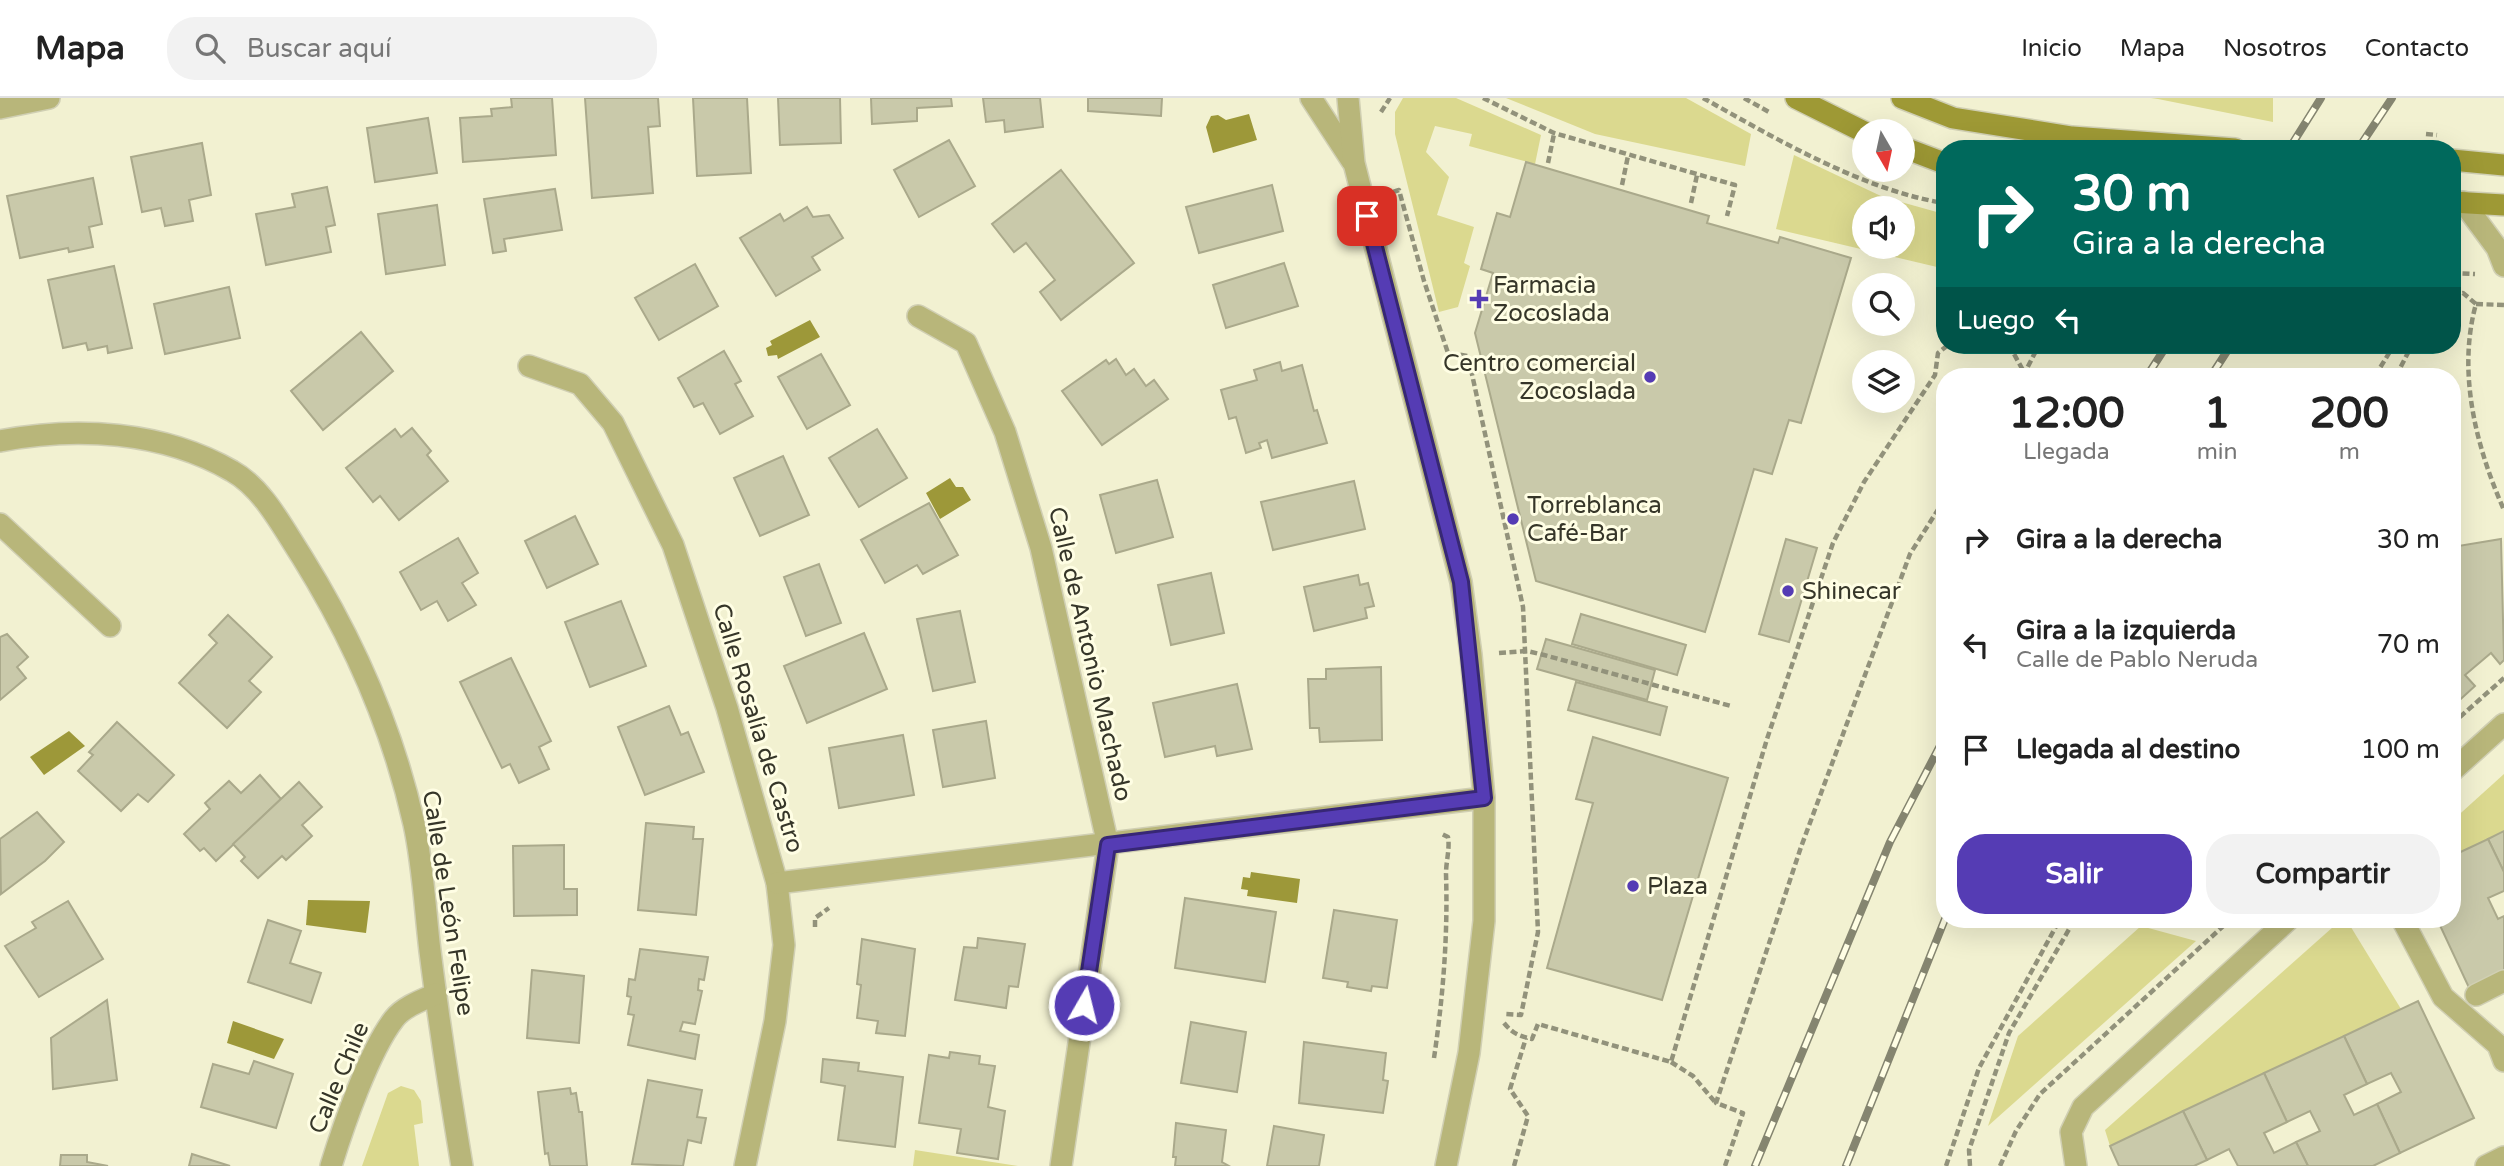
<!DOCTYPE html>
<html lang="es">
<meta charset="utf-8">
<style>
:root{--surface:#fff;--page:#f2f2f2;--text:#222;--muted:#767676;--line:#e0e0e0;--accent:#553cb4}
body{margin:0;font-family:"Varela Round",sans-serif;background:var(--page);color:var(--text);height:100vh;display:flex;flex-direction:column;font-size:26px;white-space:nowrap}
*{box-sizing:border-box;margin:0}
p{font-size:23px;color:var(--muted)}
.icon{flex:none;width:38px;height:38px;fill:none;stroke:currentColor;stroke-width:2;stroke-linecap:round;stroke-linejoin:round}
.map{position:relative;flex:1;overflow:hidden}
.panel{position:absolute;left:1936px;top:270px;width:525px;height:560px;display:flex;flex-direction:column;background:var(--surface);border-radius:28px;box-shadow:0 7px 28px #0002}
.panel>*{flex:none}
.banner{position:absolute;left:1936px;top:42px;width:525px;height:214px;border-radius:28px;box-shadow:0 7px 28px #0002;background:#00695c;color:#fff;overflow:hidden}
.needle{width:46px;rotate:171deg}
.tools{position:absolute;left:1852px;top:21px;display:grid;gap:14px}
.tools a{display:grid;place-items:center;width:63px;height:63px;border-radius:50%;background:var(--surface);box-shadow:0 7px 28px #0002;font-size:35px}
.pin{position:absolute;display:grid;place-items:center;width:60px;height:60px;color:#fff;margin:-30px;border-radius:14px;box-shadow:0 4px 10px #0006}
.me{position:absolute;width:77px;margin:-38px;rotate:8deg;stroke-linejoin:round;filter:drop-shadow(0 0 5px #0008)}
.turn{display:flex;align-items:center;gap:24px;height:147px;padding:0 21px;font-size:32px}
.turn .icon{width:91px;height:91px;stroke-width:2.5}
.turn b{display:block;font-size:49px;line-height:60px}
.then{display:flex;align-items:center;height:66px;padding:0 21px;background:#0003;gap:14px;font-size:26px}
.eta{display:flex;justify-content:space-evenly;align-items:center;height:119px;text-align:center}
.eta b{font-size:42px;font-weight:700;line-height:49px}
.primary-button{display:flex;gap:14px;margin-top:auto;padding:14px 21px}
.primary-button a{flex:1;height:80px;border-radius:28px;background:var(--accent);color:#fff;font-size:28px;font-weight:700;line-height:80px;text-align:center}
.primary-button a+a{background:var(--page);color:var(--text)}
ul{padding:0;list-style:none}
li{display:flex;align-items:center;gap:21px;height:105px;padding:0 21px}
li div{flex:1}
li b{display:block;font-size:26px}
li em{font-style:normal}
header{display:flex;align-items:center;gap:42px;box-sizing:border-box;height:98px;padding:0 35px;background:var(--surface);border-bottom:2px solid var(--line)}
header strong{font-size:33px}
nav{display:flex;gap:38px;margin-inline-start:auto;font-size:24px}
.search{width:490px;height:63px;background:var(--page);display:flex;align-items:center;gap:18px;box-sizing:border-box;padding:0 24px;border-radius:28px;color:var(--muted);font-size:26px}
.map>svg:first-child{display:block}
</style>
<header>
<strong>Mapa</strong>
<div class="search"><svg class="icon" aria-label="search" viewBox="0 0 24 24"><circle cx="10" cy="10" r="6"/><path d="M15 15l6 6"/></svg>Buscar aquí</div>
<nav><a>Inicio</a><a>Mapa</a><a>Nosotros</a><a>Contacto</a></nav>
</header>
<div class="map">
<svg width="2504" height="1068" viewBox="0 0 2504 1068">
<rect width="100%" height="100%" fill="#f2f1d1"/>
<g fill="#dbd98f" fill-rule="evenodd">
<polygon points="1403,0 1456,0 1541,37 1535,66 1469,48 1472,36 1435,28 1426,54 1449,79 1437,117 1474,129 1464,165 1470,168 1458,209 1439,214 1395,36 1395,14"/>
<polygon points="1506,0 1686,0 1751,36 1745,68 1595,36"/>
<polygon points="2151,0 2273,0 2273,24 2158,1"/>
<path d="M 1794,57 L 1883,99 L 1944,116 L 1944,215 L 1940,215 L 1937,169 L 1776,131 ZM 1902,110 L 1902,149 L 1864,149 L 1864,110 Z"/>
<polygon points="2504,676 2504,733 2452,758 2452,723"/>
<polygon points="2342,821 2346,821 2401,911 2110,1048 2105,1032"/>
<polygon points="2141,828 2196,843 1988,1028 2018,938"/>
<polygon points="401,988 414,992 421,1003 423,1025 414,1027 419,1068 362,1068 388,995"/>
<polygon points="915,1052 1018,1068 913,1068"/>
</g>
<g fill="#9d9839">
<polygon points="1249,16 1257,42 1213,55 1206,29 1211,18 1218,17 1226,22"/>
<polygon points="810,222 820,239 778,261 777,257 768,258 766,250 772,247 770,243"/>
<polygon points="950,380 956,389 963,389 971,402 940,421 926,395"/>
<polygon points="69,633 85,648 44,677 30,659"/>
<polygon points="1251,774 1300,781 1297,805 1247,798 1248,792 1241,791 1243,779 1250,780"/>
<polygon points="308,802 370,803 366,835 306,827"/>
<polygon points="233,923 284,941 274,961 227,945"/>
</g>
<g fill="#c9c9aa" stroke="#aaa98b" stroke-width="2">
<polygon points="511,0 552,0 556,57 463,64 460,20 492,18 491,11 512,9"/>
<polygon points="585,0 658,0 660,28 648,29 653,95 592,100"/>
<polygon points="693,0 747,0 751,75 697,78"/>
<polygon points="778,0 840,0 841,45 780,47"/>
<polygon points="871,0 951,0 952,8 917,10 917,23 872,26"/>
<polygon points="983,0 1040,0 1043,29 1005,34 1004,22 986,24"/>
<polygon points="1088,0 1162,0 1161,18 1088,13"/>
<polygon points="428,20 437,75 375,84 367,30"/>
<polygon points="949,42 975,88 919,119 894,72"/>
<polygon points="202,45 211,97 189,102 193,123 165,128 161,110 142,114 131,59"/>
<polygon points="1526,64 1709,118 1707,125 1778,145 1780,139 1851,160 1801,325 1789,322 1772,376 1754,371 1705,534 1536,483 1475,235 1493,175 1481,171 1497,115 1510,119"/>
<polygon points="1061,72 1134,165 1061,222 1040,194 1055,182 1026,145 1014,154 992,126"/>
<polygon points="93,80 102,126 89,129 93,149 69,154 68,150 20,160 7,98"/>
<polygon points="1272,87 1283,133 1199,155 1186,109"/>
<polygon points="327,89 335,127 326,129 331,154 266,167 256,116 295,109 292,96"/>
<polygon points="555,91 562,132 504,141 506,153 493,155 484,101"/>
<polygon points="437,107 445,167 386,176 378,116"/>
<polygon points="807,109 813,119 829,117 843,140 812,159 820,172 776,198 740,140 780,116 784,123"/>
<polygon points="1284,165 1298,208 1226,230 1213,187"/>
<polygon points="695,166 718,208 659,242 635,200"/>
<polygon points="114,168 132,250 108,255 107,248 88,252 86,245 63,250 48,182"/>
<polygon points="229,189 240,240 165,256 154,206"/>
<polygon points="361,234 393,273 323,332 291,293"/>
<polygon points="724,253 741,283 735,286 753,318 720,336 703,305 694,309 678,280"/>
<polygon points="821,256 850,307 807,331 778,279"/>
<polygon points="1116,261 1126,277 1134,271 1146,288 1154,282 1168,301 1102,347 1062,293 1106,262 1109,266"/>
<polygon points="1280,264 1282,273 1302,267 1314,313 1317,312 1327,345 1272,360 1267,342 1259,345 1261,350 1246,355 1236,319 1229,321 1221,292 1257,282 1254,272"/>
<polygon points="412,330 431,353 427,357 448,383 399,422 380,398 373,404 346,370 395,331 401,339"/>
<polygon points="877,331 907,380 859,409 829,360"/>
<polygon points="783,358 809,417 760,438 734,380"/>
<polygon points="1157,382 1173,439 1116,455 1100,397"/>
<polygon points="1354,383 1365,431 1273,452 1261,404"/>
<polygon points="929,405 958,457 923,476 917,467 885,485 861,442"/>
<polygon points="575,418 598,466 547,490 525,443"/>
<polygon points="458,440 478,475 462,485 476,507 448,523 437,503 421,512 400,474"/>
<polygon points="1786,441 1817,450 1789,544 1759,536"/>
<polygon points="2501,441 2504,562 2500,566 2491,555 2465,577 2475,588 2452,609 2452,449"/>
<polygon points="819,466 841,525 806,538 784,479"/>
<polygon points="1211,475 1224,535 1171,547 1158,487"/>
<polygon points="1358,477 1360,487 1368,485 1374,508 1365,510 1367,520 1314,533 1304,489"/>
<polygon points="621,503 646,568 590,589 565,524"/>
<polygon points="960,513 975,584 933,593 917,521"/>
<polygon points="1581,516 1686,547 1677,577 1572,546"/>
<polygon points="228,517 272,559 249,583 261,594 227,630 179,585 217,545 209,537"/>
<polygon points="864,535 887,591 807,625 784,568"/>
<polygon points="7,536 28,559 17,569 26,580 0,602 0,539"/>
<polygon points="1546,541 1655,572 1647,602 1537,571"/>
<polygon points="511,560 551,643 539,649 549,671 519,685 510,666 502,670 460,584"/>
<polygon points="1381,569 1382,642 1320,644 1319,630 1310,630 1308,581 1326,581 1326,571"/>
<polygon points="1576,584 1667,609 1660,637 1568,612"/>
<polygon points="1237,586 1252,651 1217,658 1215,648 1165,659 1153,605"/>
<polygon points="669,608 681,637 688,634 704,674 645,697 618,629"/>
<polygon points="986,623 995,680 943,689 933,632"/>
<polygon points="117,624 174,677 148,704 138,696 121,713 78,673 93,657 89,654"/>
<polygon points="903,637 914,697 839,710 829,650"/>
<polygon points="1593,639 1728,680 1662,902 1547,870 1593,705 1576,701"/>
<polygon points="260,677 281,701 216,763 204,750 200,753 184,736 210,711 205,705 229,683 241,695"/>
<polygon points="299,684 322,709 302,727 312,738 286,762 282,758 258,780 241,763 245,759 233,746"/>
<polygon points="37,714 64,744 45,763 1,796 0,741"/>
<polygon points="646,725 694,729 693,741 703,741 696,817 638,812"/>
<polygon points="2504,733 2504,774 2488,741"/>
<polygon points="2488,741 2504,774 2504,793 2488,800 2498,821 2504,818 2504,878 2471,894 2437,821 2452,821 2452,758"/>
<polygon points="564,747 564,791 577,791 577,817 514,818 513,748"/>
<polygon points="1185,800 1276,814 1265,884 1175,870"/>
<polygon points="68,803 103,861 39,899 5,848 36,830 32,824"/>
<polygon points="1334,812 1397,822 1387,890 1372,888 1371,893 1347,889 1348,884 1323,880"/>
<polygon points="268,822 301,833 290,865 321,875 311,905 248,884"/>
<polygon points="978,840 1025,846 1018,889 1009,888 1006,910 955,902 964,849 977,850"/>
<polygon points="862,841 915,851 905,938 876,935 878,923 857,920 861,887 857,886"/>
<polygon points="640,851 708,859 704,882 699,881 698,892 702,893 695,926 683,924 680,933 699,937 695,961 628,947 634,917 628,916 631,899 627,898 629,881 635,882"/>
<polygon points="532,872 584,878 579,945 527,940"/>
<polygon points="107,902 117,982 53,991 51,940"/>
<polygon points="2418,903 2474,1020 2400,1055 2377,1006 2401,994 2391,975 2367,986 2344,938"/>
<polygon points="1191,924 1246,934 1237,994 1181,985"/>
<polygon points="2344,938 2367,986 2344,997 2354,1017 2377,1006 2400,1055 2373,1068 2308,1068 2296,1044 2320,1033 2310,1013 2287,1024 2264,975"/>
<polygon points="1304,944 1386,955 1383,982 1388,983 1383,1015 1299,1005"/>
<polygon points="950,954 980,958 979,966 995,968 988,1009 1005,1013 998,1061 957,1055 961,1031 919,1025 929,957 949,960"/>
<polygon points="823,961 859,965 858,973 903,979 895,1049 838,1042 845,988 821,984"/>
<polygon points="254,963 293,976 276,1030 201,1009 213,966 249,976"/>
<polygon points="2264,975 2287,1024 2264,1035 2274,1055 2296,1044 2308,1068 2238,1068 2229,1051 2207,1062 2183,1013"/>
<polygon points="648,982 702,992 697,1019 706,1020 701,1045 688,1042 683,1068 632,1066"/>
<polygon points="570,990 571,996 576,995 579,1014 582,1014 587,1068 550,1068 548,1055 545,1056 538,994"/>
<polygon points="2183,1013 2207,1062 2194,1068 2119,1068 2110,1048"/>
<polygon points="1176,1025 1226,1032 1222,1064 1229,1068 1175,1068 1176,1059 1173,1059"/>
<polygon points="1274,1028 1324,1037 1319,1068 1267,1068"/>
<polygon points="192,1056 230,1068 189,1068"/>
<polygon points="61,1057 87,1057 87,1064 108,1068 60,1068"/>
</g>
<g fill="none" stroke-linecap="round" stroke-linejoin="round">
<g stroke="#d0cfb3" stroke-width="24">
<polyline id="pedestrian" points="2476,897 2504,883"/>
</g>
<g stroke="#d0cfb3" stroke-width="24">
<g id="minor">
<polyline points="1311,0 1352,63"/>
<polyline points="1348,0 1354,65 1461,484 1471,557 1484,700 1484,823 1469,955 1446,1068"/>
<polyline points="2463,104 2497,150 2504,168"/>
<polyline points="918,218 966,245 1005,334 1041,450 1108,747 1061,1068"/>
<polyline points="529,268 580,286 613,325 673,447 727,610 777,785 784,847 775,923 745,1068"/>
<path d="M 0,343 C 76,328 163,333 232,373 C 263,390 283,430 302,459 C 353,541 393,632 414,726 C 423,767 425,811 430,853 C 439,925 450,996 462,1068"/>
<polyline points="0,426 110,528"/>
<polyline points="2452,673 2504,626"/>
<polyline points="777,785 1484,700"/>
<polyline points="2402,821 2443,899 2498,947 2504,963"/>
<path d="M 331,1068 C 343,1029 369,953 394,921 C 403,909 422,902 436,896"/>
<polyline points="2076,1068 2071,1034 2083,1009 2289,821"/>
<polyline points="2486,1068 2504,1059"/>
</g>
</g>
<g stroke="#d0cfb3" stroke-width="24">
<polyline id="tertiary" points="0,10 49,0"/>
</g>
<g stroke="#d0cfb3" stroke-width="24">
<g id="secondary">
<polyline points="1796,0 1864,34"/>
<polyline points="1902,0 1953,20 2072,39 2235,51"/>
<polyline points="1902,49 1944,65"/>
<polyline points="2452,62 2504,67"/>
<polyline points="2452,104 2504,107"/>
</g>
</g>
<g stroke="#92927b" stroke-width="4.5" stroke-dasharray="7 3.5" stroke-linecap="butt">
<polyline points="1483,0 1554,35 1735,87 1727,118"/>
<path d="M 1703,0 C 1775,40 1862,92 1944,105"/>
<polyline points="1744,0 1769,14"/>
<polyline points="1381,14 1390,0"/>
<polyline points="2426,36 2437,37"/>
<polyline points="1548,65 1554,36"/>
<polyline points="1622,87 1628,58"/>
<polyline points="1393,94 1399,92 1424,183 1448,255 1468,258 1523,509 1538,834 1521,917 1505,916"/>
<polyline points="1691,105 1697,77"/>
<polyline points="2452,175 2475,176"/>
<path d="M 2452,197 L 2463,195 L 2476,206 C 2457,274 2476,349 2504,412"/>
<polyline points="2476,206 2504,207"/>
<polyline points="2009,247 2024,274"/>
<polyline points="2023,278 2039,247"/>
<polyline points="2375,278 2394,247"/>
<polyline points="2396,278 2412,247"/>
<polyline points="1499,555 1527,553 1544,557 1731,608"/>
<polyline points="2452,626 2504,580"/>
<polyline points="815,829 815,820 829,810"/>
<path d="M 1504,925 C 1513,936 1519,938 1532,941 L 1538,926 L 1671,964 L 1767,641 L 1833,445 L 1864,384 L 1935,277 L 1938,255 L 1948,247"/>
<path d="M 1434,960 C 1443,899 1448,838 1446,776 C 1446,763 1450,751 1448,739 L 1442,736"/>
<polyline points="1671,964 1693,978 1715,1004"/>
<polyline points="1514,1068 1528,1018 1510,991 1526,940"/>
<polyline points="1725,1068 1743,1015 1716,1005 1801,749 1910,456 1944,402"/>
<polyline points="1946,1068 1979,970 2060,821"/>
<polyline points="1970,1068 1969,1052 2009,935 2075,821"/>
<polyline points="2000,1068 2016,1033 2040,996 2231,821"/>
</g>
<use href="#pedestrian" stroke="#b8b67a" stroke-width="21"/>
<use href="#minor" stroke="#b8b67a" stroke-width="21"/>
<use href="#tertiary" stroke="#b8b67a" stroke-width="21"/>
<use href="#secondary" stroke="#9e9935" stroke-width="21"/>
<g stroke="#858570" stroke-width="8">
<g id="rail">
<polyline points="2289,51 2321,0"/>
<polyline points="2358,51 2392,0"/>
<polyline points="2147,278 2167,247"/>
<polyline points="2211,278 2231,247"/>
<polyline points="1755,1068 1890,744 1944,640"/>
<polyline points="1846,1068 1945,821"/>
</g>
</g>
<use href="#rail" stroke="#fffee4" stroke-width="5" stroke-dasharray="16" stroke-linecap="butt"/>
</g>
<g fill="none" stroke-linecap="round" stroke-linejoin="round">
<g stroke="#372775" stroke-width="18">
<polyline id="route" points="1084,907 1108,747 1484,700 1461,484 1367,118"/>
</g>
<use href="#route" stroke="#553cb4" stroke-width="12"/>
</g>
<g fill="#553cb4" stroke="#fffee4" stroke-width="2.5">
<path d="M1475.5 190.5h7v7h7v7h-7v7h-7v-7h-7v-7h7z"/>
<circle cx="1650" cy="279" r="7"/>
<circle cx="1513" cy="421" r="7"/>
<circle cx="1788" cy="493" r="7"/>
<circle cx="1633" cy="788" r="7"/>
</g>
<g text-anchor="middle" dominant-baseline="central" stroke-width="6" stroke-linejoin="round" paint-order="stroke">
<g font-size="24" fill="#363629" stroke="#fffee4" text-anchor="start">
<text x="1493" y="187">Farmacia<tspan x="1493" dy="28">Zocoslada</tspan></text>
<text x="1636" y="265" text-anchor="end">Centro comercial<tspan x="1636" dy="28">Zocoslada</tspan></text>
<text x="1527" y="407">Torreblanca<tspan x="1527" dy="28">Café-Bar</tspan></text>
<text x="1802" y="493">Shinecar</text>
<text x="1647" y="788">Plaza</text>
</g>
<g font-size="24" fill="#363629" stroke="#fffee4">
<text transform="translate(1090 556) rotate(77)">Calle de Antonio Machado</text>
<text transform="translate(758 630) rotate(73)">Calle Rosalía de Castro</text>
<text transform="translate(448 805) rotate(81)">Calle de León Felipe</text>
<text transform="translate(339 980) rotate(-67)">Calle Chile</text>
</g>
</g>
</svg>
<div class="tools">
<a><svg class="needle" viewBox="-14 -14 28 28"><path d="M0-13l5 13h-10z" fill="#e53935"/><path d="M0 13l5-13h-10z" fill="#767676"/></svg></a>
<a><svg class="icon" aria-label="sound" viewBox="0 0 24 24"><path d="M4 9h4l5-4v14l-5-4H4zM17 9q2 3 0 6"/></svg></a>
<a><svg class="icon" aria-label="search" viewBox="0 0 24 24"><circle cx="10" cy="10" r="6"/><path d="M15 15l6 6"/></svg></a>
<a><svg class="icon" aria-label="layers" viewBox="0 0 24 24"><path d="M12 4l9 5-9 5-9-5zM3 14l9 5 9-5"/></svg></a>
</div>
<div class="pin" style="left:1367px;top:118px;background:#d93025"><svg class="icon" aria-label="arrive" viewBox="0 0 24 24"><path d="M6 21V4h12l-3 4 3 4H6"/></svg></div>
<svg class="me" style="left:1084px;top:907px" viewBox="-20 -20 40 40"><circle r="17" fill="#553cb4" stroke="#fff" stroke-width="3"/><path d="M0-11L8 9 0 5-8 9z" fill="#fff"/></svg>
<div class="banner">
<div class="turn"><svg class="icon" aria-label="right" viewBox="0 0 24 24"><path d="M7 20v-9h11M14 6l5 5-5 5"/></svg><div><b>30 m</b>Gira a la derecha</div></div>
<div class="then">Luego<svg class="icon" aria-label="left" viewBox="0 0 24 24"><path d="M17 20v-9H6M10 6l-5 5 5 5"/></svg></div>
</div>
<section class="panel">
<div class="eta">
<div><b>12:00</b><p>Llegada</p></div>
<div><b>1</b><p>min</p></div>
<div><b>200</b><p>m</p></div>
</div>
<ul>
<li><svg class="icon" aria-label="right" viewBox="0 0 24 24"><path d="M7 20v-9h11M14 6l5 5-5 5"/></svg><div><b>Gira a la derecha</b></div><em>30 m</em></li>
<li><svg class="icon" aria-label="left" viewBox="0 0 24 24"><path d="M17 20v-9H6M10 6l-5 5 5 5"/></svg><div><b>Gira a la izquierda</b><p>Calle de Pablo Neruda</p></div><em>70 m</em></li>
<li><svg class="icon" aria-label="arrive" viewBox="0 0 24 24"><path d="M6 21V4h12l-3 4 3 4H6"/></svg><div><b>Llegada al destino</b></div><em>100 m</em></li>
</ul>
<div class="primary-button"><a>Salir</a><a>Compartir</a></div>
</section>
</div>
